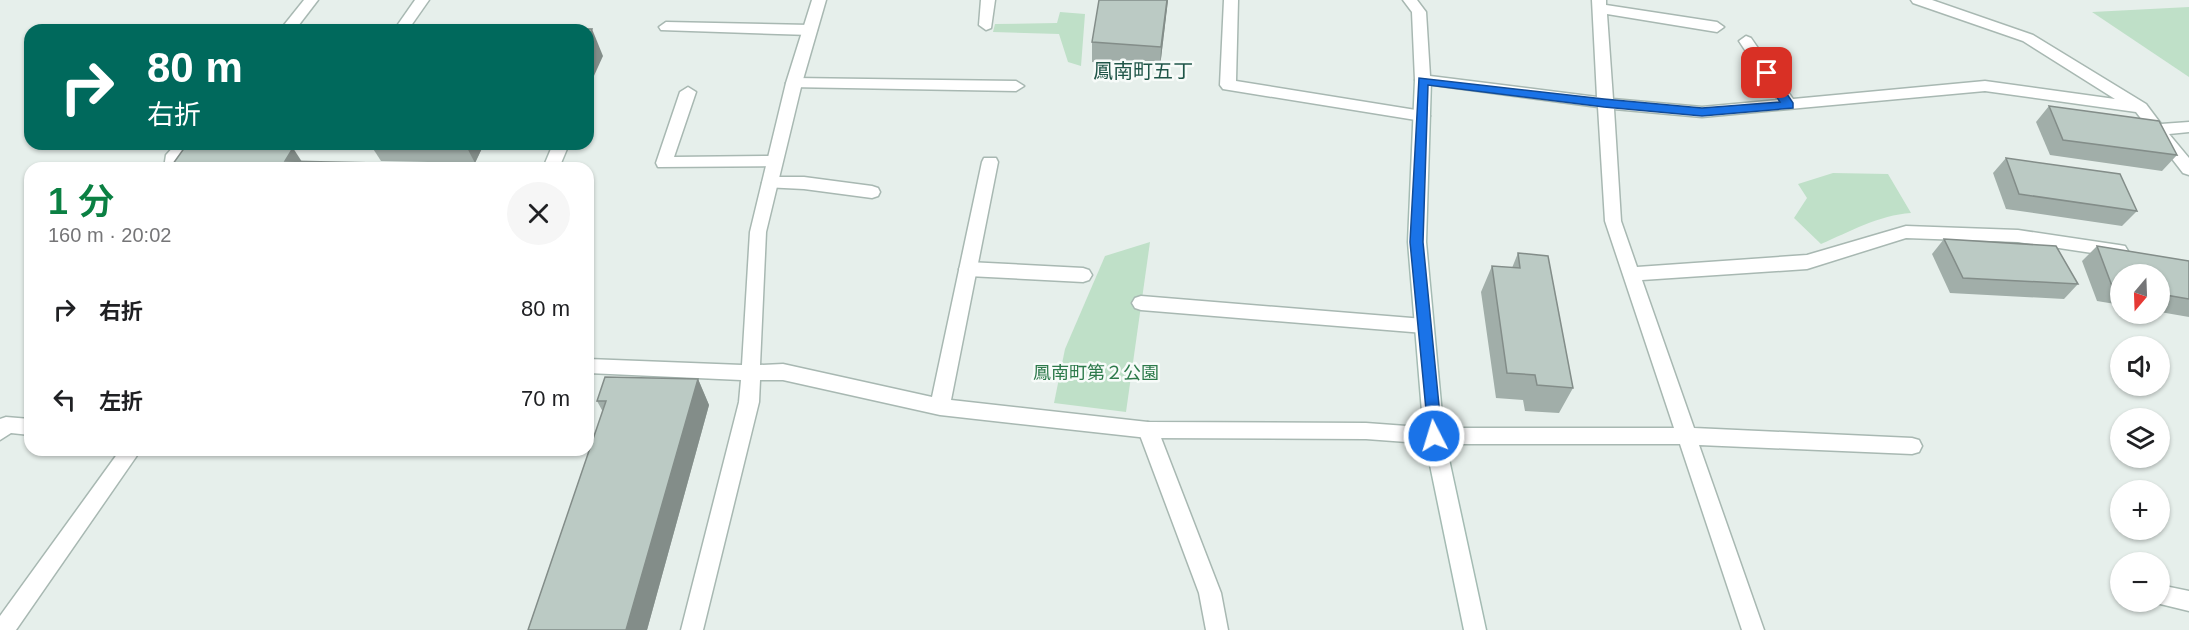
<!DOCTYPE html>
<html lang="ja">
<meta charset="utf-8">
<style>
:root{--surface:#fff;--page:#f6f6f6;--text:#202124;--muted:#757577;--accent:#0b8043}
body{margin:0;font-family:Helvetica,"Noto Sans JP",sans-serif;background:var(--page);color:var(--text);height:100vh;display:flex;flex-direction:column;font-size:22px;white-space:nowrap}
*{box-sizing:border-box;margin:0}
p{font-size:20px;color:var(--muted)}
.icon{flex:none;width:33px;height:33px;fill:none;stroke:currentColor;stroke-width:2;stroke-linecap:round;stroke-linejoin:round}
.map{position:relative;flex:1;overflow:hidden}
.side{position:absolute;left:24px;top:162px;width:570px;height:294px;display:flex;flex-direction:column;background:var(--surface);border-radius:18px;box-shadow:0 2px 4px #0004}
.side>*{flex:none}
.hud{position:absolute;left:24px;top:24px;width:570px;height:126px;border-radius:18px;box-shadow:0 2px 4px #0004;background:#00695c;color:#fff;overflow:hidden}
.needle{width:39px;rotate:199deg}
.controls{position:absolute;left:2110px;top:264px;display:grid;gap:12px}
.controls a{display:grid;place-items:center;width:60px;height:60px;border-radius:50%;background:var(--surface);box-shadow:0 2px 4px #0004;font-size:30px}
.pin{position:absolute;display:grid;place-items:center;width:51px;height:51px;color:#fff;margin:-26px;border-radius:12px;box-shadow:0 3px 9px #0006}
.me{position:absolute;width:66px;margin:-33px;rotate:355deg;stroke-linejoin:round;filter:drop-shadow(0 0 4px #0008)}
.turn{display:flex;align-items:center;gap:21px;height:126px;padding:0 24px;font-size:27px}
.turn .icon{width:78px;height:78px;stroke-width:2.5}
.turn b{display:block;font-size:42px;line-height:51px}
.round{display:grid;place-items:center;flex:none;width:63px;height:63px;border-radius:32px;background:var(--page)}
.summary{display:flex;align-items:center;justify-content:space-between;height:102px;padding:0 24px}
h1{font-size:36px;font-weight:600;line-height:45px;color:var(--accent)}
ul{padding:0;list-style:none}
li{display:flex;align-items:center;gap:18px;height:90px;padding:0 24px}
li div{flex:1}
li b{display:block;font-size:22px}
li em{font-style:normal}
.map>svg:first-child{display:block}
</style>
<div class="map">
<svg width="2189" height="630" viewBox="0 0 2189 630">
<rect width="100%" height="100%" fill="#e6efeb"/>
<g fill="#bfe0c8">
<polygon points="2189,7 2189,77 2092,12"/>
<polygon points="1060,12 1085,14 1081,66 1068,62 1059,34 993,32 995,24 1057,23"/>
<path d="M 1833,173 L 1888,174 L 1911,213 C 1879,215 1849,232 1821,244 L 1794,218 L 1807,198 L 1798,184 Z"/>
<polygon points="1150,242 1126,412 1054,403 1065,349 1105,256"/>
</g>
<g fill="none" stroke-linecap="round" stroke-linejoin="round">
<g stroke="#a8b8b2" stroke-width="3">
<g id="lane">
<polygon points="666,22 810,25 817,30 810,35 661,30 659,27"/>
<polygon points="794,78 1016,81 1024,86 1016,91 789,87 786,83"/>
<polygon points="688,87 696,92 674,157 774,156 780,158 782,162 780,166 658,167 656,163 680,92"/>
<polygon points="770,177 804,177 872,186 878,188 880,192 878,196 872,198 804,189 764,187 762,183 764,179"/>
<polygon points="968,262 1083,268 1089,270 1092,275 1089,280 1083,282 968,276 962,274 959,269 962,264"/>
<polygon points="1141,296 1424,319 1430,321 1433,326 1430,331 1424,333 1141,310 1135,308 1132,303 1135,298"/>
<polygon points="1148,422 1155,424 1158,430 1221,593 1228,630 1206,630 1199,593 1138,430 1141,424"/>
<polygon points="2160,585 2189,591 2189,611 2152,602 2160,602"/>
</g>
</g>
<g stroke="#a8b8b2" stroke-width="3">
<g id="street">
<polygon points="304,0 318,0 295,30 280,30"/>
<polygon points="415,0 429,0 408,30 394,30"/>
<polygon points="812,0 826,0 802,83 766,232 760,365 783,364 932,397 982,162 984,158 996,158 998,162 951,400 1148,422 1366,423 1434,428 1674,428 1605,221 1598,107 1418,83 1415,80 1412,12 1403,0 1417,0 1426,12 1430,76 1597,97 1592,0 1606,0 1606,5 1717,22 1724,27 1717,32 1607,14 1613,99 1702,107 1778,100 1739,41 1746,36 1751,38 1793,99 1985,81 2115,99 2023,41 1913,3 1911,0 1932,0 2033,35 2146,104 2161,124 2189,122 2189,132 2169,134 2189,158 2189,175 2183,173 2136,112 1985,91 1702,117 1614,109 1621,221 1637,267 1807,255 1906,226 2018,230 2119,245 2125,246 2128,251 2125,256 2119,257 2018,242 1906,238 1807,269 1642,280 1694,428 1912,438 1919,440 1922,446 1919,452 1912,454 1699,445 1764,630 1742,630 1680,444 1434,444 1366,439 1148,438 940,415 783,380 760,380 759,402 703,630 681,630 739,402 741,380 588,373 588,359 742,365 750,232 786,83"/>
<polygon points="981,0 995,0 991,28 986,30 979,25"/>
<polygon points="1224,0 1238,0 1236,81 1422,111 1430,116 1422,121 1223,89 1220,85"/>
<polygon points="176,144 194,144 182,157 180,168 164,168 166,155"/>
<polygon points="553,144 569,144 559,168 543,168"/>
<polygon points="6,417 30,419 30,435 11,433 0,440 0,419"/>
<polygon points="117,450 137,450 138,454 16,630 0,630 0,616 118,453"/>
</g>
</g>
<g stroke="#a4bbb3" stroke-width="3">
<polygon id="secondary" points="1423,75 1431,80 1426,242 1444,436 1486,630 1464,630 1424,436 1408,242 1415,80"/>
</g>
<use href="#lane" fill="#fff" fill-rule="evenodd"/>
<use href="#street" fill="#fff" fill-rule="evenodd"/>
<use href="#secondary" fill="#fff" fill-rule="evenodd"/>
</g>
<g fill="#a1aea9">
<polygon points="1168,0 1160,67 1092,62 1092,42"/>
<polygon points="2049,106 2177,155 2162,171 2050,155 2036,122"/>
<polygon points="370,144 484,144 475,163 381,161"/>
<polygon points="2006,158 2137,211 2122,226 2006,209 1993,173"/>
<polygon points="1944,239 2078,284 2064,299 1950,293 1932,254"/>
<polygon points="2097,246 2189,261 2189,317 2160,312 2160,274 2121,274 2121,305 2097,301 2082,261"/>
<polygon points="1518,253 1573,388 1559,413 1525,411 1523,400 1496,398 1481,292 1492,266 1512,268"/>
<polygon points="698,379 709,405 647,630 528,630 603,412 597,401"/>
</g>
<g fill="#838d89">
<polygon points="1167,0 1168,0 1160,67 1161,47"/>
<polygon points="592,29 603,56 588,89 588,38"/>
<polygon points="465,144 484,144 475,163"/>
<polygon points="293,148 306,168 285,161"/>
<polygon points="377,163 380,168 374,168"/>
<polygon points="698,379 709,405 647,630 626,630"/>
</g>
<g fill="#bbcac4" stroke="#838d89" stroke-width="1.5">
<polygon points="1099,0 1167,0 1161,47 1092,42"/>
<polygon points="448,26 592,29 588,38 588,30 446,30"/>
<polygon points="2049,106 2159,121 2177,155 2063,140"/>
<polygon points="185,147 293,148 285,161 377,163 374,168 170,168"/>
<polygon points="2006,158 2120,174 2137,211 2019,194"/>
<polygon points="1944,239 2056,246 2078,284 1963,278"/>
<polygon points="2097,246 2189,261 2189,299 2160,294 2160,274 2121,274 2121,287 2112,286"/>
<polygon points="1518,253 1548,256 1573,388 1537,385 1535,375 1507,373 1492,266 1520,268"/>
<polygon points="605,377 698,379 626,630 528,630 606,401 597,401"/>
</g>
<polygon fill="#1a73e8" stroke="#114b97" stroke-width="1.5" points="1767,69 1771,70 1793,103 1793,108 1702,116 1604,107 1428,85 1423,242 1442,436 1439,441 1434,442 1429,441 1410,242 1419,78 1604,99 1702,108 1780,102 1761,73"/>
<g text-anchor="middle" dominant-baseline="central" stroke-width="5" stroke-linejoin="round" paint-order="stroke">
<g font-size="18" fill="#2d7a4b" stroke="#f7fbf9">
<text x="1096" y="373">鳳南町第２公園</text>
</g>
<g font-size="20" fill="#1f5548" stroke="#f7fbf9">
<text x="1143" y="71">鳳南町五丁</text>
</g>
</g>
</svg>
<div class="controls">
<a><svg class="needle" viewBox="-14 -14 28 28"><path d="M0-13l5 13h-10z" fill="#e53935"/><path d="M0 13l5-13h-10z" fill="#757577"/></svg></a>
<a><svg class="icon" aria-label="sound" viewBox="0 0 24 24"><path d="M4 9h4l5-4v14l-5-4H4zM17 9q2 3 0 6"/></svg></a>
<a><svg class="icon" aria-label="layers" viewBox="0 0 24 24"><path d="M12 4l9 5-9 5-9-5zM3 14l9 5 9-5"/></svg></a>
<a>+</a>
<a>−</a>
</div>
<div class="pin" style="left:1767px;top:73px;background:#d93025"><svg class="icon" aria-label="arrive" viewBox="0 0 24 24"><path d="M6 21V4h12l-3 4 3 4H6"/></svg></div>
<svg class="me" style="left:1434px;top:436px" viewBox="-20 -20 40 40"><circle r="17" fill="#1a73e8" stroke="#fff" stroke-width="3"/><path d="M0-11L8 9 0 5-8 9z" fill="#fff"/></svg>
<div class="hud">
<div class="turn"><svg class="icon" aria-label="right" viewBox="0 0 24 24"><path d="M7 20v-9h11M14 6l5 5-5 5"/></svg><div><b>80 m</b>右折</div></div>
</div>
<section class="side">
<div class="summary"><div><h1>1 分</h1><p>160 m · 20:02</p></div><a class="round"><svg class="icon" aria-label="close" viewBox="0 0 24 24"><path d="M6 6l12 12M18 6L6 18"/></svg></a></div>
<ul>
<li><svg class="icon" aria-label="right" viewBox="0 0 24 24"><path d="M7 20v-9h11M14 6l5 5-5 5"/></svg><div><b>右折</b></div><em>80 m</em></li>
<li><svg class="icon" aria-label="left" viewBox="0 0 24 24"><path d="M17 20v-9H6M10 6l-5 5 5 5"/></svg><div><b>左折</b></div><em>70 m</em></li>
</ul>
</section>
</div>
